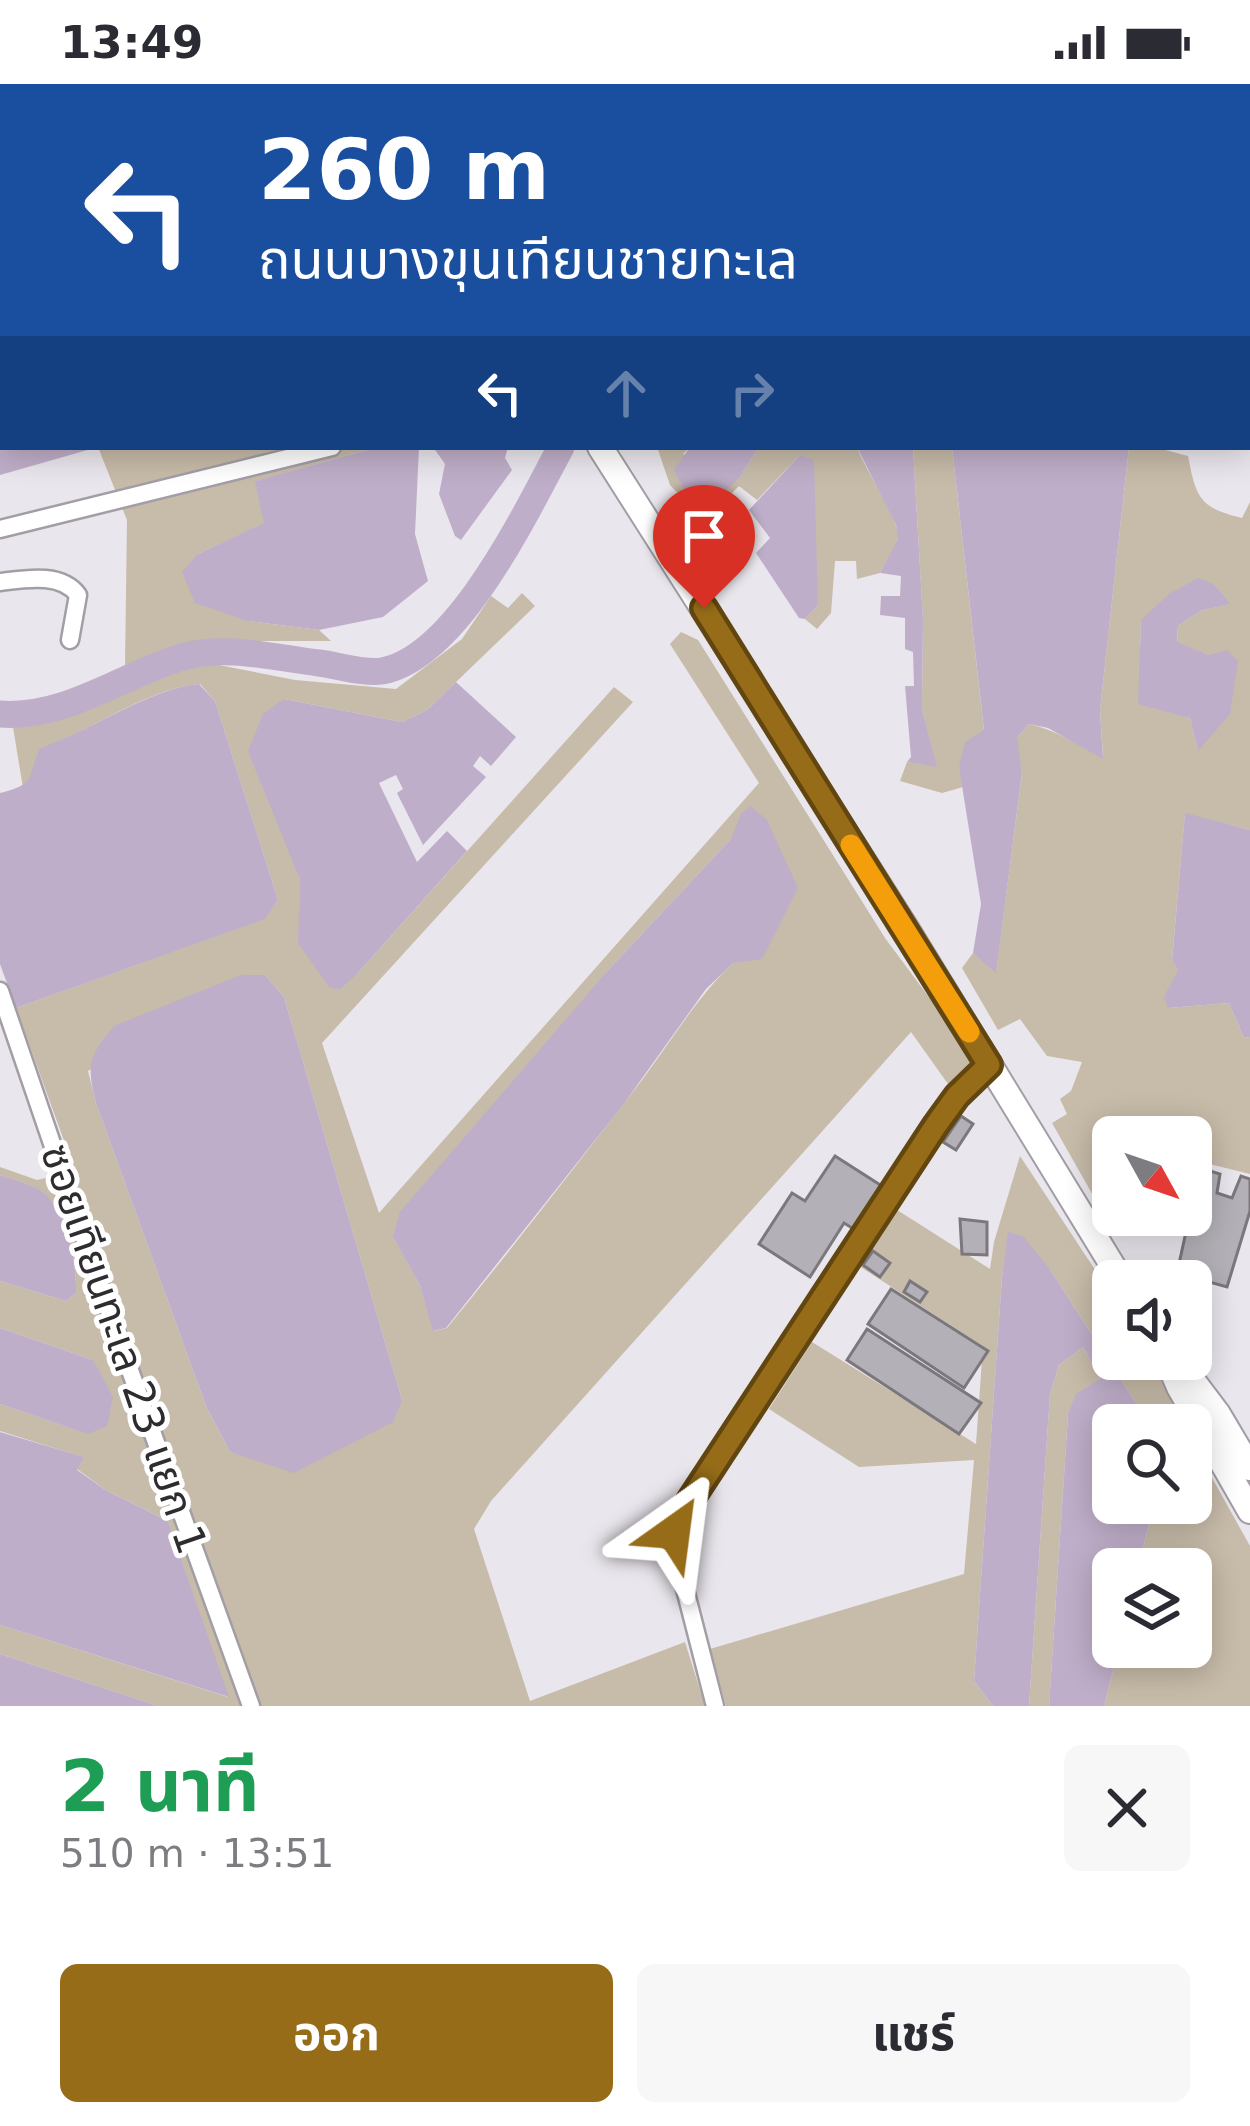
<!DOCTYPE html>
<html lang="th">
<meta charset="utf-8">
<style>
:root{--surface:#fff;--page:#f7f7f7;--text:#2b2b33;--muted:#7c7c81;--accent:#966c18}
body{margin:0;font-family:"DejaVu Sans","Noto Sans Thai",sans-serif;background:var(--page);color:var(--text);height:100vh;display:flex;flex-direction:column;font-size:45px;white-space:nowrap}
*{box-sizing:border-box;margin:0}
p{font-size:39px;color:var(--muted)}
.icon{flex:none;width:66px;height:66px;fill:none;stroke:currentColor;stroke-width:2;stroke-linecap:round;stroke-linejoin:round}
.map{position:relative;height:1622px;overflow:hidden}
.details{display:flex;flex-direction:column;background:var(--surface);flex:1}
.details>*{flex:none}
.hud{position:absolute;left:0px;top:0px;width:1251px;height:366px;box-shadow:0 6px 30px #0003;background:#1a4fa0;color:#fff;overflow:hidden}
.needle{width:78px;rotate:130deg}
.fabs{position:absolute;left:1092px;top:1032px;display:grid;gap:24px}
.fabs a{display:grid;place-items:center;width:120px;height:120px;border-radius:18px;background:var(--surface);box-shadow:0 6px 30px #0003;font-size:60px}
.pin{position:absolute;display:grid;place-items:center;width:102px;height:102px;color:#fff;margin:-123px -51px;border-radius:50% 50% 50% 0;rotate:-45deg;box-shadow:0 0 12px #0007}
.pin .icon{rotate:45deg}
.me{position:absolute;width:132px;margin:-66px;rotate:31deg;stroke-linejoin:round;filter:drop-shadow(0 0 9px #0008)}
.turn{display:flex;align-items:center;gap:42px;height:252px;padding:0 60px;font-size:54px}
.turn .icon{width:156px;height:156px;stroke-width:2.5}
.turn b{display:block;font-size:84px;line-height:102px}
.lanes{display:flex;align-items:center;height:114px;padding:0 60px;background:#0003;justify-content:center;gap:60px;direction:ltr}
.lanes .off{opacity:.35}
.round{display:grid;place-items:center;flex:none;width:126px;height:126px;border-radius:18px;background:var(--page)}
.head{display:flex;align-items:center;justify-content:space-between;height:204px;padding:0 60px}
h1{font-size:72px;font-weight:700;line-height:90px;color:#1e9e55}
.primary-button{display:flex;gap:24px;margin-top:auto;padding:24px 60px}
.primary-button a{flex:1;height:138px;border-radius:18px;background:var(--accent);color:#fff;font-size:48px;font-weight:700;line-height:138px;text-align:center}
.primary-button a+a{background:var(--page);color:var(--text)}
.status{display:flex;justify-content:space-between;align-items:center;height:84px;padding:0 60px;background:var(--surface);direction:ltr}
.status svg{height:33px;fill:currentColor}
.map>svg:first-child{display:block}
</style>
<div class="status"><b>13:49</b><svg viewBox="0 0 49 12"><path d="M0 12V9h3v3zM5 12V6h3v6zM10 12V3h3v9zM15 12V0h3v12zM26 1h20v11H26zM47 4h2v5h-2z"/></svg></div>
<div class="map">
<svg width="1250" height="1622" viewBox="0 0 1250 1622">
<rect width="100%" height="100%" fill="#eae6ed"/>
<g fill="#c7bba9" fill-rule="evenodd">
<polygon points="98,363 378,363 256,397 265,439 198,470 248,537 319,546 331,557 227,557 125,581 127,436"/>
<path d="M 657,363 L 690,363 L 683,370 L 740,393 L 759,363 L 857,363 C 864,384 900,436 898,454 C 896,465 885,479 880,489 L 857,495 L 856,477 L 835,477 L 831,529 L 817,545 L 805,535 L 818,521 L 800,371 L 757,416 L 739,402 L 704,437 L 670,401 Z"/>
<polygon points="913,363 952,363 984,647 959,683 963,703 942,709 900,697 907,678 936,682 922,625 923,535"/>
<path d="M 1129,363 L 1154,363 L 1188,372 C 1196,413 1199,424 1242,434 L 1250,418 L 1250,746 L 1185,730 L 1172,875 L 1178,886 L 1168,924 L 1229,919 L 1244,954 L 1250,953 L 1250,1090 L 1193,1076 L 1191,1081 L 1191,1053 L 1113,1053 L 1113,1131 L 1134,1131 L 1132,1141 L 1121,1150 L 1103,1129 L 1052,1039 L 1067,1030 L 1060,1015 L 1071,1007 L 1082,978 L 1047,972 L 1020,935 L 998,946 L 962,884 L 973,869 L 996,887 L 1022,690 L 1016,654 L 1029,640 C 1055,645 1078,662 1103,673 L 1100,626 ZM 1215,501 L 1229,520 L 1200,527 L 1178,542 L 1177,559 L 1209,571 L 1198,666 L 1190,634 L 1163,625 L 1140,564 L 1141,536 Z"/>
<path d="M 522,509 L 535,522 L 427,626 L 402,638 L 284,615 L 281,743 L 300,796 L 299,859 L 358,889 L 614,603 L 633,618 L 322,959 L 379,1129 L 759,699 L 670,560 L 681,548 L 698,556 L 885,854 L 977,978 L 953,1007 L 911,948 L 491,1417 L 474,1445 L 530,1617 L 685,1558 L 705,1622 L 158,1622 L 0,1570 L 0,1541 L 228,1613 L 168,1437 L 107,1407 L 77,1385 L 83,1373 L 0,1347 L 0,1320 L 89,1350 L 93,1276 L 0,1244 L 0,1197 L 66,1217 L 76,1209 C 77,1180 68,1130 44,1110 C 33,1100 15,1096 0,1091 L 0,1083 L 37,1096 L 75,1087 L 16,924 L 264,835 L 278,816 L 215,617 L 200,600 C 144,605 93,647 41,664 L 32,695 L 23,704 L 12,637 L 55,632 L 203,578 L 295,596 L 396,605 L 462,555 L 491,512 L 508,524 ZM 732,754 L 733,879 C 697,913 672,956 642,996 C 578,1079 514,1162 447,1244 L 434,1247 L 420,1202 L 394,1153 L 610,884 ZM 265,891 L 284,913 L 402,1316 L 256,1375 L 230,1368 L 206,1322 L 96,1019 L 88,987 Z"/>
<polygon points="1020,1072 1113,1213 1113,1275 1153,1275 1182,1341 1150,1341 1051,1187 1009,1149 1002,1193 974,1597 993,1622 726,1622 710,1565 964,1490 974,1376 859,1383 769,1325 812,1258 976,1360 983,1262 859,1182 894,1124 990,1185 994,1158"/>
<polygon points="1083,1263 1100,1295 1068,1330 1049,1622 1029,1622 1050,1310 1059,1281"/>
<polygon points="1191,1356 1250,1462 1250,1622 1104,1622 1119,1563 1191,1563 1191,1485 1138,1485 1154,1419 1191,1419"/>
</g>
<g fill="#bfaec9">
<polygon points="0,311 3,311 3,363 98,363 0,391"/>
<polygon points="378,363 419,363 415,450 428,497 383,533 319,546 248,537 195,519 182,488 198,470 264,439 255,397"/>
<polygon points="433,363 508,363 505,374 512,386 461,456 455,452 439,410 445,380"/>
<polygon points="690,363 759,363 740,393 711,421 689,414 674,386"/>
<polygon points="857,363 913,363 923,535 922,625 937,683 907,678 911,673 905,602 914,602 913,568 905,565 905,534 880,531 881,512 900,512 901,492 880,489 898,455 896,441"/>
<polygon points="952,363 1129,363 1100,626 1103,675 1048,644 1029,640 1017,653 1022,689 996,889 973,869 981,820 959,683 965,658 984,646"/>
<polygon points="800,371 814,376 818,521 805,535 799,534 756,469 770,454 749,426"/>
<polygon points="1198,494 1215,501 1230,520 1200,527 1178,542 1177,558 1209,571 1227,566 1238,577 1230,630 1198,667 1190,634 1138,620 1141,536 1169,510"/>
<polygon points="456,598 516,653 491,682 480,672 473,682 486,693 423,761 397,709 403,705 396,691 379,699 417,778 447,747 467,767 358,889 340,905 330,904 298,859 300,796 248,667 263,630 284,615 402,638 427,626"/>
<path d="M 199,600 L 215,617 L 278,816 L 265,835 L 16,924 L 0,880 L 0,709 C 37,700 27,694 40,664 C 92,647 147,605 199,600 Z"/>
<polygon points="751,722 767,736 798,804 762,875 733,879 706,905 623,1021 446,1244 433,1247 420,1202 393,1152 400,1128 610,884 731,755 741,730"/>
<polygon points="1185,729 1250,746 1250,953 1244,954 1229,919 1168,924 1164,913 1178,886 1172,876"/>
<path d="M 241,891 L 265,891 L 284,913 L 402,1316 L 393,1338 L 294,1389 L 230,1368 L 206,1322 L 96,1019 C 86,981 89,972 114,942 Z"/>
<path d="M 0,1091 C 15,1096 33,1100 45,1110 C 68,1130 77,1180 76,1209 L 66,1217 L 0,1197 Z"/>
<polygon points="1008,1148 1023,1152 1051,1187 1150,1341 1113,1341 1113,1419 1154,1419 1138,1485 1113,1485 1113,1563 1119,1563 1104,1622 1049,1622 1068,1330 1076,1310 1100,1295 1083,1263 1059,1281 1050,1310 1029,1622 993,1622 974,1597 1002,1193"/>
<polygon points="0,1244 93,1276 113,1313 107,1342 88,1350 0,1320"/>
<polygon points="0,1348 84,1373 77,1386 107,1407 168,1437 229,1613 0,1541"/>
<polygon points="0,1570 152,1620 158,1622 0,1622"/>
</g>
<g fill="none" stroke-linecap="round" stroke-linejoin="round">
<g stroke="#bfaec9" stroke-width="27">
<polyline points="1072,3 1075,0"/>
<path d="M 0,630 C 66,635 122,591 182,573 C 225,560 276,574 319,579 C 337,581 364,590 382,587 C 458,573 527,426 561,363"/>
</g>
</g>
<g fill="#b4b0b7" stroke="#7b777d" stroke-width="3">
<polygon points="961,1032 973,1040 956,1066 943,1058"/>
<polygon points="835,1072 885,1104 857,1147 844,1139 810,1193 759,1160 792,1109 805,1117"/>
<polygon points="1200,1084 1220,1090 1217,1109 1232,1114 1241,1092 1250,1095 1250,1127 1227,1203 1177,1189"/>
<polygon points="1142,1131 1176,1131 1173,1144 1140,1137"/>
<polygon points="960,1135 987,1138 987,1171 962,1170"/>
<polygon points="873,1167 890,1179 880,1193 863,1181"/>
<polygon points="910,1197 927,1208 920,1218 904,1208"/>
<polygon points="891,1205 988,1267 964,1304 868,1240"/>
<polygon points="867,1245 981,1319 959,1350 847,1276"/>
</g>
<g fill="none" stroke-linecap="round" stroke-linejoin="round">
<g stroke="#a39ea5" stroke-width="21">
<g id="minor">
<polyline points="0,445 332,363"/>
<path d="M 0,498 C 25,495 61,488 78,511 L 70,556"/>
<polyline points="0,907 118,1253 251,1622"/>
<polyline points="715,1622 677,1474 676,1438 936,1041 957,1012 989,981"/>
</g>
</g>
<g stroke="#a39ea5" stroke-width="28">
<g id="secondary">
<polyline points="404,0 406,3"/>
<polyline points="600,363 906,844 1122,1197"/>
<polyline points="1167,1275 1179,1303 1250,1427"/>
<polyline points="1178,1277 1218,1330 1250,1384"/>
</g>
</g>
<use href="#minor" stroke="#fff" stroke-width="16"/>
<use href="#secondary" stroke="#fff" stroke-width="24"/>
</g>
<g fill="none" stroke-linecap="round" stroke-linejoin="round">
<g stroke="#624610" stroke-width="30">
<polyline id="route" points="674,1448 676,1438 936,1041 957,1012 989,981 704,524"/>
</g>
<use href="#route" stroke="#966c18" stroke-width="21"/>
<polyline stroke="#f59e0b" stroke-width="21" points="851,761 969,948"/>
</g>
<g text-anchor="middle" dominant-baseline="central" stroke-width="10" stroke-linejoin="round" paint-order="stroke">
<g font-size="42" fill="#2e2c2e" stroke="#fff">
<text transform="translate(124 1265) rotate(71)">ซอยเทียนทะเล 23 แยก 1</text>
</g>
</g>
</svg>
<div class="fabs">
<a><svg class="needle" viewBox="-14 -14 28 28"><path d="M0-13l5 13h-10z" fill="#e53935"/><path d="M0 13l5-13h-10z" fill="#7c7c81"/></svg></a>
<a><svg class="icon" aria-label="sound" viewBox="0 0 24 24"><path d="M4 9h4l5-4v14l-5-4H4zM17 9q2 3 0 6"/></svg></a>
<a><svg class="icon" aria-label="search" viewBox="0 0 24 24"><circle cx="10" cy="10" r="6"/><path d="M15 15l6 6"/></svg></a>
<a><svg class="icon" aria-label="layers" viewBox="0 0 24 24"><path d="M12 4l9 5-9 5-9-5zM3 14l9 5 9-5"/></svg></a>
</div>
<div class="pin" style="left:704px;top:524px;background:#d93025"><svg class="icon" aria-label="arrive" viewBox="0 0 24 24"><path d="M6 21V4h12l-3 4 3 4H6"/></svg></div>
<svg class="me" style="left:674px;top:1448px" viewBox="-20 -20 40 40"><path d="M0-17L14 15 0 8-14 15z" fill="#966c18" stroke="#fff" stroke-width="4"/></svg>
<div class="hud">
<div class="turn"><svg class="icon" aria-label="left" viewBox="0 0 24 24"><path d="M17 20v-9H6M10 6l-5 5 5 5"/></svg><div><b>260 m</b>ถนนบางขุนเทียนชายทะเล</div></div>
<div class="lanes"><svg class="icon" aria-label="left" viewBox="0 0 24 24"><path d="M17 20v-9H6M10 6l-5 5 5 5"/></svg><svg class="icon off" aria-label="ahead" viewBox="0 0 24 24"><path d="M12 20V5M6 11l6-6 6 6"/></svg><svg class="icon off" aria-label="right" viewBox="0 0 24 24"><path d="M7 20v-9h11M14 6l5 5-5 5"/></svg></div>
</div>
</div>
<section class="details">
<div class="head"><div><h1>2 นาที</h1><p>510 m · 13:51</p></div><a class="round"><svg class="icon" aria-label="close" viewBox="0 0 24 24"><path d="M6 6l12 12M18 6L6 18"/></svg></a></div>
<div class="primary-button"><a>ออก</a><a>แชร์</a></div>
</section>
